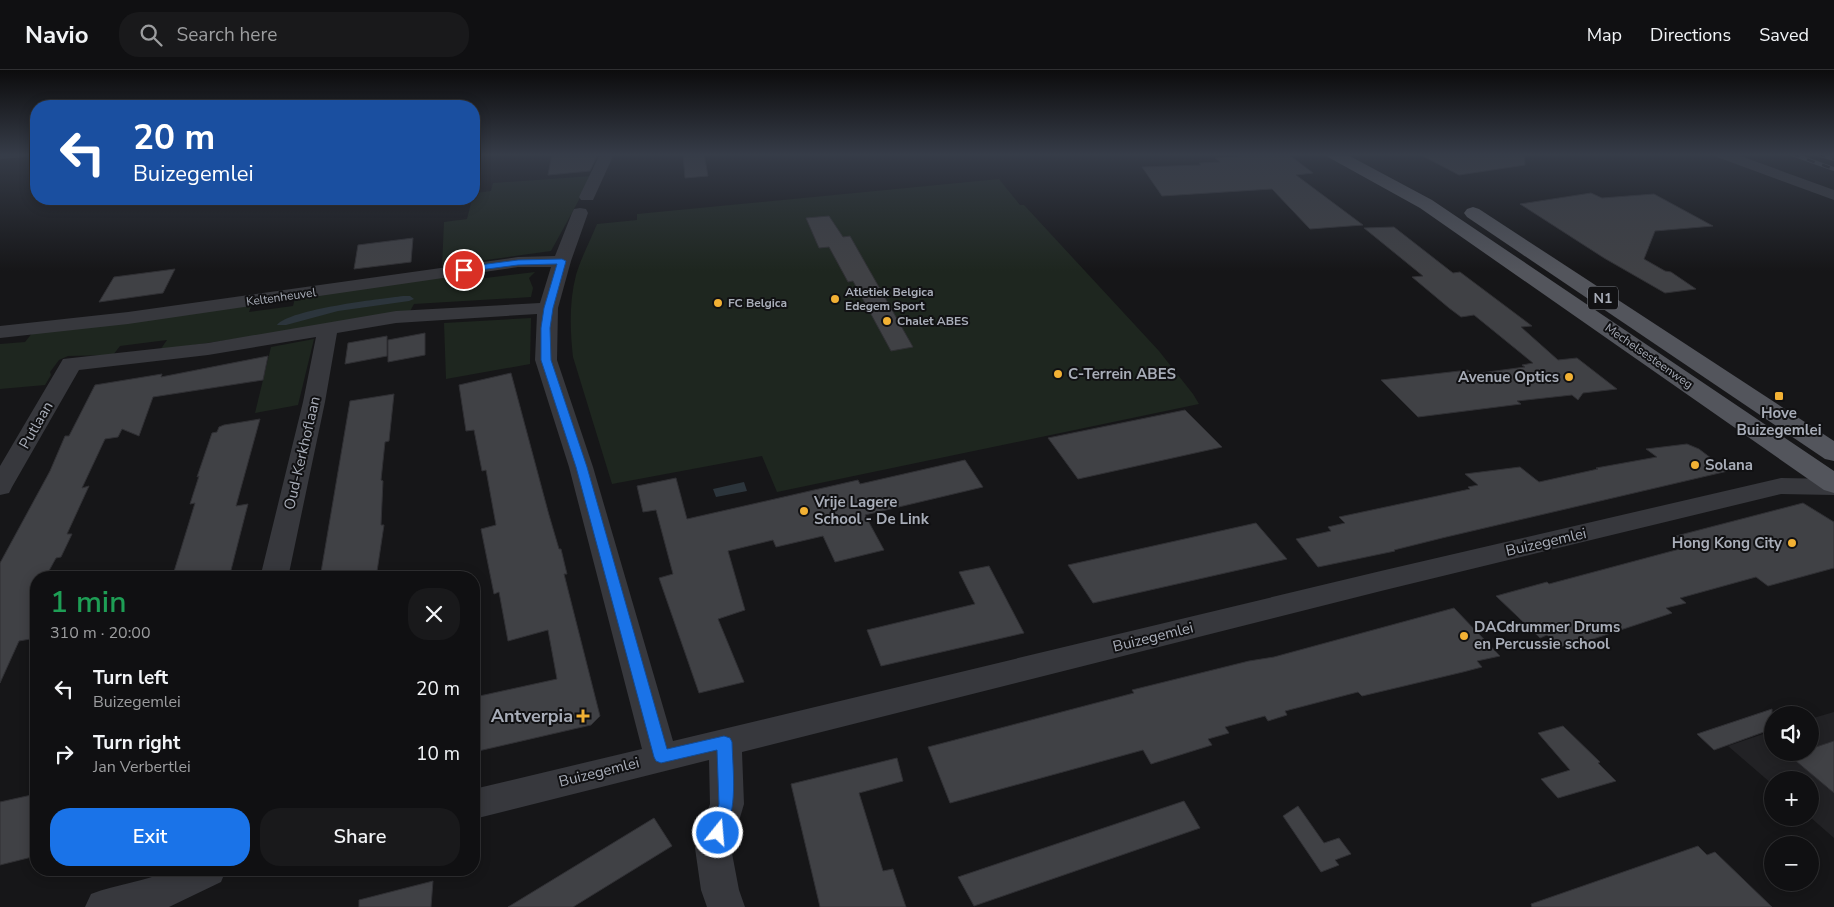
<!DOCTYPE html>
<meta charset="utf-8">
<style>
:root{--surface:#101012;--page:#19191b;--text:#f1f3f6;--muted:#9c9d9f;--line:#303032;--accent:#1a73e8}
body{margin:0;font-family:"Nunito Sans",sans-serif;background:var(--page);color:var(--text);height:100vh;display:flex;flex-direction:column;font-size:19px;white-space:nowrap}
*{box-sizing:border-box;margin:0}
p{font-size:16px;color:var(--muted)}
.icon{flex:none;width:28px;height:28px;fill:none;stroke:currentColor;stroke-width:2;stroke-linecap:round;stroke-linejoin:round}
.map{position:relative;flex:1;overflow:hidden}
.panel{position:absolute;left:30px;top:501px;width:450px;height:305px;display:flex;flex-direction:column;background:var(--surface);border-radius:20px;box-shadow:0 2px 12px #0003,0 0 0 1px var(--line)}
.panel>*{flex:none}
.guide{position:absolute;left:30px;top:30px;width:450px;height:105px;border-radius:20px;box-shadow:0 2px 12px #0003,0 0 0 1px var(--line);background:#1a4fa0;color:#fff;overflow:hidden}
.controls{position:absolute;left:1764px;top:636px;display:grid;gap:10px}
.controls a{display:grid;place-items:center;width:55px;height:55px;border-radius:50%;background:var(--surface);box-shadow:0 2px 12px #0003,0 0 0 1px var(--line);font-size:25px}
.pin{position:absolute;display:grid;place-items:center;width:42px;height:42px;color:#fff;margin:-21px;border:2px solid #fff;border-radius:50%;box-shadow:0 1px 5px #0007}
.me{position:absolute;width:55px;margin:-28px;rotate:17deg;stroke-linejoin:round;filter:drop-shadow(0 0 4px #0008)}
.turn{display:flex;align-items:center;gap:18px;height:105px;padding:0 20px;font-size:22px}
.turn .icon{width:65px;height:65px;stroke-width:2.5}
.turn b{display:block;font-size:35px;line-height:42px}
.round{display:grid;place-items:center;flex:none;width:52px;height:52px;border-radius:20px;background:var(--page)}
.headline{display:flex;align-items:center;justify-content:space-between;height:85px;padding:0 20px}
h1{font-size:30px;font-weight:600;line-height:38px;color:#1e9e55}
.action{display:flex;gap:10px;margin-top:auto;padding:10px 20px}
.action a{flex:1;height:58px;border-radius:20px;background:var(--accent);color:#fff;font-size:20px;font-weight:600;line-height:58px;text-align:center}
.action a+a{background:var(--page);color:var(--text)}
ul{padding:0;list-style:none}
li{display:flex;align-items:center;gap:15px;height:65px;padding:0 20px}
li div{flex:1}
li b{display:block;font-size:19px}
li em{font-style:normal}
header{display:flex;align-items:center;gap:30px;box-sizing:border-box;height:70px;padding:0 25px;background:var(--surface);border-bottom:1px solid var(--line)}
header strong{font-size:24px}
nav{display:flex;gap:28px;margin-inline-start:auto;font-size:18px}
.search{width:350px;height:45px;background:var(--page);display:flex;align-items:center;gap:12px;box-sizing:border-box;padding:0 18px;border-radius:20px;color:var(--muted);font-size:19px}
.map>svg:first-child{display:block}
</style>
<header>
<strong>Navio</strong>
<div class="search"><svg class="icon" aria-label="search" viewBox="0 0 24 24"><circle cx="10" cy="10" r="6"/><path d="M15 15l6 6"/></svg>Search here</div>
<nav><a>Map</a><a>Directions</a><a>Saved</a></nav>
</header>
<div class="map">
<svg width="1834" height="837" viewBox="0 0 1834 837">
<rect width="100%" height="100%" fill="#161618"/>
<polygon fill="#222225" points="1834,642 1834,768 1810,747 1810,710 1772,710 1772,714 1728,676 1772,661 1772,682 1810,682 1810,649"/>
<g fill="#1e261f">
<polygon points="592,106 551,181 442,196 444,152 467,149 472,129 474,129 474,123 491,121 493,113"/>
<path d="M 999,109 L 1020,135 L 1024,135 L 1159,281 L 1193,324 L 1199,334 L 777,422 L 762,386 L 612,414 L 573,287 C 570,260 569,232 576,205 C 581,188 590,171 597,154 L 637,150 L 637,144 Z"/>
<polygon points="535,202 529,208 533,218 531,227 414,234 409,243 160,280 167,270 120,276 113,285 68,286 59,290 50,302 51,305 45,315 0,319 0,274 25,272 33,262 252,234 249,242 293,236 295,228 461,203 461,211"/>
<polygon points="531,248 530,294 446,309 444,253"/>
<polygon points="314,269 298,335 255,343 271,277"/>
</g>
<g fill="#2c353c">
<path d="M 403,226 L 410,226 L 414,229 L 409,231 L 338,241 L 286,255 L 277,255 C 290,239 380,229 403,226 Z"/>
<polygon points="744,412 747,421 716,427 713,419"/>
</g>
<g fill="#404145" stroke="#303034">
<polygon points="552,84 598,84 590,101 548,105"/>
<polygon points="683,84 704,84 708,106 685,108"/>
<polygon points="1261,84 1288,84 1313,103 1296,105 1363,155 1310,159 1272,119 1162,126 1142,97 1201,95 1199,93 1220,92 1215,88"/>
<polygon points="1419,84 1524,84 1525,95 1459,105"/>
<polygon points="1591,123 1602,128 1654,124 1713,156 1655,161 1644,189 1665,201 1671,202 1696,219 1665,223 1604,188 1520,134"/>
<polygon points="829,146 843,167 850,166 913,277 891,281 853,211 848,212 829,177 819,178 806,148"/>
<polygon points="1394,157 1453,203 1460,202 1532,256 1521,257 1558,290 1577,288 1617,319 1583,323 1578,330 1572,325 1517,331 1521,334 1418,347 1381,310 1468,300 1473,304 1525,297 1522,295 1533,293 1474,245 1461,247 1449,238 1412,207 1423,206 1364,158"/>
<polygon points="413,168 411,192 354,199 358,175"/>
<polygon points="175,199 163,223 99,232 114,207"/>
<polygon points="425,263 425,285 388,292 388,270"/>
<polygon points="387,266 387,286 345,294 348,273"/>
<polygon points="268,286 263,310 153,327 139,366 122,359 118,367 105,369 82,418 89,416 67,464 72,464 61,487 56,488 45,508 36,508 36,568 19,571 0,613 0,493 50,401 65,366 69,366 95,315 162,304 161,307"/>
<polygon points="511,303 549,445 559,479 561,479 567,504 564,504 600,646 591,655 474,682 475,627 557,609 548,560 508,571 499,522 494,524 481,459 496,455 486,400 482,401 474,360 466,361 459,315"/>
<polygon points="394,324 389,371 385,372 381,410 383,411 381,455 384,455 376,508 320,508 350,331"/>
<polygon points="1185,340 1222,377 1078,409 1048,368"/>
<polygon points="260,349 236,436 248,434 229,508 172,508 195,433 190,434 199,406 197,407 212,363 217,362 219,357 224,355"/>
<polygon points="1687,374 1699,379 1728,401 1442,468 1394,480 1395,481 1318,497 1296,469 1331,461 1328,457 1345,453 1339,447 1470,419 1468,417 1478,415 1465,404 1520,397 1539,412 1598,399 1596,398 1657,387 1646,379"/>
<polygon points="965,390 983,417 865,445 884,480 835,492 823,466 776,477 773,470 728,481 745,540 718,549 744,612 699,623 659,508 673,504 656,440 643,442 637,416 676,408 687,449 858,410 860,414"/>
<polygon points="1803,433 1834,452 1834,498 1768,516 1756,507 1680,528 1686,533 1666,538 1672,543 1593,569 1559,577 1547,565 1540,568 1496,526 1547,512 1549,514 1691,476 1676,466"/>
<polygon points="1256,453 1287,489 1093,533 1068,495"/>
<polygon points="989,496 1024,563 881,596 867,560 975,534 959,502"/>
<polygon points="1454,538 1500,586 1477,591 1482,597 1463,602 1362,626 1358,622 1285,641 1287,645 1268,651 1265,646 1225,657 1229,663 1208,669 1212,675 1151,694 1143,680 950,733 928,677 1134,623 1132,620 1249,591 1274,587"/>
<polygon points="1772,639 1772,659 1714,680 1697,664"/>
<polygon points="1563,656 1600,692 1598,693 1616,711 1558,728 1541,709 1570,700 1538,663"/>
<polygon points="1834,671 1834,723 1790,686 1800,682 1810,682 1810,679"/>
<polygon points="897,688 903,711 859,723 883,801 893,799 906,837 820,837 791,714"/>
<polygon points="36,724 36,786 0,795 0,732"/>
<polygon points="1184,731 1200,758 974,836 958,807"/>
<polygon points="1298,736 1324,773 1339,768 1351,784 1335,790 1339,795 1321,802 1283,746"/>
<polygon points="654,748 672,776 573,837 508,837"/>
<polygon points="1698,776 1707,785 1715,782 1772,837 1532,837 1531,834"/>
<polygon points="433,811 431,837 359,837 359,830"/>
</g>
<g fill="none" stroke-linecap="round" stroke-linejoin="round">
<g fill="#37383d" fill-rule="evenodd">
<polygon points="0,84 28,84 26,87 0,89"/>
<polygon points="600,84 614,84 593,130 581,130 579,127"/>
<polygon points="1715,84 1735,84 1834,120 1834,130 1717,87"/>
<polygon points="580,138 586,139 588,143 571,191 558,238 557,290 593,397 673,671 1385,500 1781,408 1834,409 1834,425 1781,424 1385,520 742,682 744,734 731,778 739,820 745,837 707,837 701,820 695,778 710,734 709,690 474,749 474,719 642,679 569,397 535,290 537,244 396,253 337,263 325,332 288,508 260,508 303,332 316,267 208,285 79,300 12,417 9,423 0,425 0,396 63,289 208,273 396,241 540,233 551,197 518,197 128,254 0,268 0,256 128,242 518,187 555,186 572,143 574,139"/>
<path d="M 170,800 L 226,800 L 221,812 L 169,837 L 85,837 L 91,824 C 117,814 144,812 170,800 Z"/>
</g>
<g fill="#53555c" fill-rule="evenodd">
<polygon points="1326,84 1346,84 1432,130 1834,401 1834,423 1824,420 1420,138 1328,87"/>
<polygon points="1473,137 1479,139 1834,371 1834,391 1825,389 1467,147 1464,143 1467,139"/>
</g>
<g stroke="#4a4c52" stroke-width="4">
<g id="rail">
<polyline points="1792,84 1834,99"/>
<polyline points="1817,84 1834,89"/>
</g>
</g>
<use href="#rail" stroke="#111113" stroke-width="2.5" stroke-dasharray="8" stroke-linecap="butt"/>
</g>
<linearGradient id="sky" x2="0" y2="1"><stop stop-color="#0c0c0d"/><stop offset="0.42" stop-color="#363c48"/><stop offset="1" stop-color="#363c48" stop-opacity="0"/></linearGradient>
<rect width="1834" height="201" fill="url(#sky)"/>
<path fill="#1a73e8" stroke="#114b97" d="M 562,189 L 566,191 L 553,238 L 550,258 L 551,290 L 587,397 L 667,679 L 724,666 L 730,668 L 732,672 C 733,706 738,736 723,768 L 718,771 L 712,768 L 710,763 L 719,734 L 717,680 L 661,693 L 656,691 L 654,687 L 576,397 L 541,290 L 541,258 L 544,238 L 557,194 L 518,195 L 464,202 L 459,200 L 464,197 L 518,190 Z"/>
<g fill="#f2b134" stroke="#111113" stroke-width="2">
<circle cx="835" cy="229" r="5"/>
<circle cx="718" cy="233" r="5"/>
<circle cx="887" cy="251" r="5"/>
<circle cx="1058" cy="304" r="5"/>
<circle cx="1569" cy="307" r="5"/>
<rect x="1774" y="321" width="10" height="10" rx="2.5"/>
<circle cx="1695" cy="395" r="5"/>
<circle cx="804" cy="441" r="5"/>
<circle cx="1792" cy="473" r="5"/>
<circle cx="1464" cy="566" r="5"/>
<path d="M580.5 638.5h5v5h5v5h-5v5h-5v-5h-5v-5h5z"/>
</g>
<g text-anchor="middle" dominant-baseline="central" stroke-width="4" stroke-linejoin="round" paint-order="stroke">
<g font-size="12" font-weight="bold" fill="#a8adb8" stroke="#111113" text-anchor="start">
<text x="845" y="222">Atletiek Belgica<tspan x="845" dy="14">Edegem Sport</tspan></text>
<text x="728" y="233">FC Belgica</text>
<text x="897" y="251">Chalet ABES</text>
</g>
<g font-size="12" fill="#a8adb8" stroke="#111113">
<text transform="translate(281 227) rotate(-8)">Keltenheuvel</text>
<text transform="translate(1649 286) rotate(35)">Mechelsesteenweg</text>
</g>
<rect fill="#111113" stroke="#7b7e86" stroke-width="1" x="1588" y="216.5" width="30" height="23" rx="4"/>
<g font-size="14" font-weight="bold" fill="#a8adb8">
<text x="1603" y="228">N1</text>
</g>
<g font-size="15" font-weight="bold" fill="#a8adb8" stroke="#111113" text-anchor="start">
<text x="1068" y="304">C-Terrein ABES</text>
<text x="1559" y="307" text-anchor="end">Avenue Optics</text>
<text x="1779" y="343" text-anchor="middle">Hove<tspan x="1779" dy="17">Buizegemlei</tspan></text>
<text x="1705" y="395">Solana</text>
<text x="814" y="432">Vrije Lagere<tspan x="814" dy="17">School - De Link</tspan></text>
<text x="1782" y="473" text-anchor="end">Hong Kong City</text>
<text x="1474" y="557">DACdrummer Drums<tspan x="1474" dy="17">en Percussie school</tspan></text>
</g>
<g font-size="15" fill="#a8adb8" stroke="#111113">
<text transform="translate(36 355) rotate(-60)">Putlaan</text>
<text transform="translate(302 383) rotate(-77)">Oud-Kerkhoflaan</text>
<text transform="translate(1546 472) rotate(-13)">Buizegemlei</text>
<text transform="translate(1153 567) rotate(-14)">Buizegemlei</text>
<text transform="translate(599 702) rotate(-14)">Buizegemlei</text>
</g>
<g font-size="18" font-weight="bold" fill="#a8adb8" stroke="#111113" text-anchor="end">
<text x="573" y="646">Antverpia</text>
</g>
</g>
</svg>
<div class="controls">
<a><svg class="icon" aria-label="sound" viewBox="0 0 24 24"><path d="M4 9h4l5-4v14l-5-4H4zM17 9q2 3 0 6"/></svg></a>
<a>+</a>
<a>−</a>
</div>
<div class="pin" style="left:464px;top:200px;background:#d93025"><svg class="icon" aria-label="arrive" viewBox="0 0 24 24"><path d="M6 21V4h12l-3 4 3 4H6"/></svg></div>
<svg class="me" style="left:718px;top:763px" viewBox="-20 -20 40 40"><circle r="17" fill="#1a73e8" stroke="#fff" stroke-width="3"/><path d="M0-11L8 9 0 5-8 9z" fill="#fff"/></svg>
<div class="guide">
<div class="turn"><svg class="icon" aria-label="left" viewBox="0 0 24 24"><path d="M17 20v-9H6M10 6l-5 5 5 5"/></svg><div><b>20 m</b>Buizegemlei</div></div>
</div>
<section class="panel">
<div class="headline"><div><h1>1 min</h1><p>310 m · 20:00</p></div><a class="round"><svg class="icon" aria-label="close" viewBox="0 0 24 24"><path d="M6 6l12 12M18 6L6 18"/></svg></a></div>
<ul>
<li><svg class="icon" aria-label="left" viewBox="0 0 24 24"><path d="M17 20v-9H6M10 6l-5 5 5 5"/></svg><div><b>Turn left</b><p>Buizegemlei</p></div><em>20 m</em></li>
<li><svg class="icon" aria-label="right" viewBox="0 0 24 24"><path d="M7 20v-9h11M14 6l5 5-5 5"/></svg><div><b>Turn right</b><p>Jan Verbertlei</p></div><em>10 m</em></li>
</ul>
<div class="action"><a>Exit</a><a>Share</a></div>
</section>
</div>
